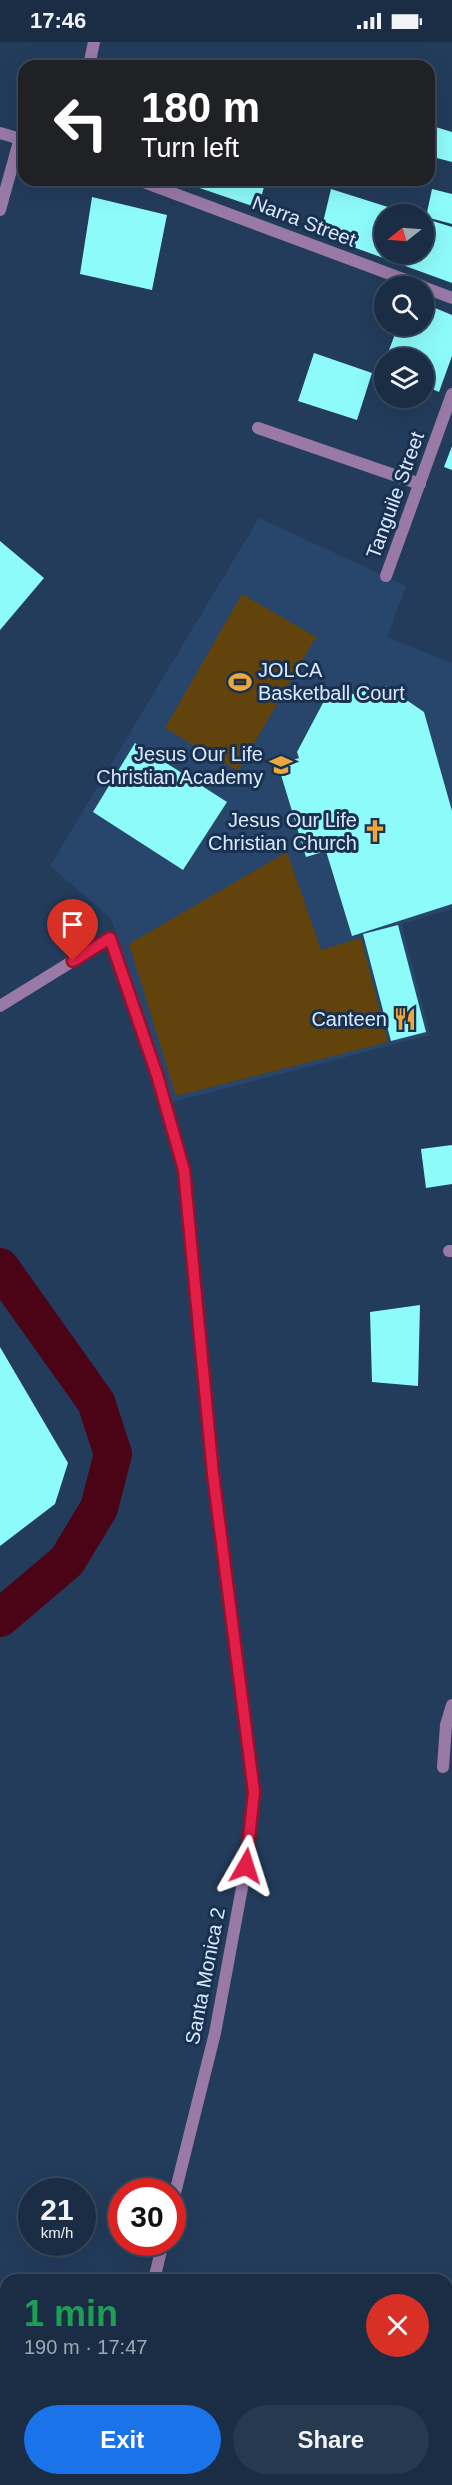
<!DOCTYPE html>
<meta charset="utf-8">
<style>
:root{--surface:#1a2d44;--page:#27394f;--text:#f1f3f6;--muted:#9fa8b2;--line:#38495d;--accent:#1a73e8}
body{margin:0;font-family:Arial,sans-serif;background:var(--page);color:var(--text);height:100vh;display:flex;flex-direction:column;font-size:22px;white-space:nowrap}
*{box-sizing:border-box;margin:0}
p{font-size:20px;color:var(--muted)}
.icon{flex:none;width:33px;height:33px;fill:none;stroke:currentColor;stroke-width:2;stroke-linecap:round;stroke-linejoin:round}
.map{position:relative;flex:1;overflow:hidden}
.drawer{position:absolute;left:0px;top:2232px;width:453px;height:212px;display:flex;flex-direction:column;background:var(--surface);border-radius:18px 18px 0 0;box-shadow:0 6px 24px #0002,0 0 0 2px var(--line)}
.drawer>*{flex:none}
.top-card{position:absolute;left:18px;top:18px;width:417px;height:126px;border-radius:18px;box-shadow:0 6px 24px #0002,0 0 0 2px var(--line);background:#202124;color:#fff;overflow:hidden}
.needle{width:39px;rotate:253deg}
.tools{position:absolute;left:374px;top:162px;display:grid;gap:12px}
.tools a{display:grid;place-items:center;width:60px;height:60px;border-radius:50%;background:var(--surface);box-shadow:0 6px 24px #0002,0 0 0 2px var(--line);font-size:30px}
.speed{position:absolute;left:18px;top:2136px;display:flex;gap:12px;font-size:30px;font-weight:700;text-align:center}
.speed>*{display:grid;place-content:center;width:78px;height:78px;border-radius:50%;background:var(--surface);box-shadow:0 6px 24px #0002,0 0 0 2px var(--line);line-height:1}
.speed small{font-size:15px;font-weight:400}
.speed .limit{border:9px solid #d22;background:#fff;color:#111}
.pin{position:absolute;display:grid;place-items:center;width:51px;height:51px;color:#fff;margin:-62px -26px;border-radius:50% 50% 50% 0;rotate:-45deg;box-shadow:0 0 6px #0007}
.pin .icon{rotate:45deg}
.me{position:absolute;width:66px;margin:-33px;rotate:6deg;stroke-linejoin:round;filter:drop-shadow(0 0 4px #0008)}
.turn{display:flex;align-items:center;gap:21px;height:126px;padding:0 24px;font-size:27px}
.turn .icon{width:78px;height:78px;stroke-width:2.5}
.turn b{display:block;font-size:42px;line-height:51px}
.round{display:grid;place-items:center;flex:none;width:63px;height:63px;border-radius:32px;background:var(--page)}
.head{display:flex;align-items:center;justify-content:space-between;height:102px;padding:0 24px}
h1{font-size:36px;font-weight:600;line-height:45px;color:#1e9e55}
.button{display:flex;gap:12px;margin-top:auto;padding:12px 24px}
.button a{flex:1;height:69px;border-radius:36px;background:var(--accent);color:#fff;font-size:24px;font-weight:600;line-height:69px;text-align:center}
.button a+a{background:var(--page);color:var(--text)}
.status{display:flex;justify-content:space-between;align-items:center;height:42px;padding:0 30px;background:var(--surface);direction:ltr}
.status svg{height:16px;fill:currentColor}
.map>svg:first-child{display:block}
</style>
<div class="status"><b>17:46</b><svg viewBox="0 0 49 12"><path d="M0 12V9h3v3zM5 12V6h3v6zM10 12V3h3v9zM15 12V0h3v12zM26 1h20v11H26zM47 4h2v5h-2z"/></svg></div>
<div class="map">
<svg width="452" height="2443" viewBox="0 0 452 2443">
<rect width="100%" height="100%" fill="#233c5b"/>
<polygon fill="#28466b" points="259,476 406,544 387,595 452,621 452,867 402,882 430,993 172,1060 111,876 50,824"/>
<g fill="#63430c">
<polygon points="242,552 316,595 238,729 165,686"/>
<polygon points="287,810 321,908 361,896 388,1000 176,1054 129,902"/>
</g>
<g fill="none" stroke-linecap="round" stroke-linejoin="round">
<polyline stroke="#4b0415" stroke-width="38" points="0,1225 96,1360 113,1412 99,1466 67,1519 0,1576"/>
</g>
<g fill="#8efbfb">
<polygon points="429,83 452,90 452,120 429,114"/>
<polygon points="176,138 266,138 258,166"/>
<polygon points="331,147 410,172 384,172 384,212 423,212 423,176 452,185 452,241 320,193"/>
<polygon points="432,147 452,152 452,182 426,175"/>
<polygon points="92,155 167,173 152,248 80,232"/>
<polygon points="423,261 452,273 452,314 439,350 423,343 423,316 386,316 398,284 423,284"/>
<polygon points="314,311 372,331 357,378 298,359"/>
<polygon points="452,404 452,428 444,425"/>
<polygon points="0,499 44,536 0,588"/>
<polygon points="386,644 424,670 452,769 452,862 352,894 326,809 306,815 278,723 299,716 297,710 324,659"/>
<polygon points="135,701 227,760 183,828 93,770"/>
<polygon points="398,883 426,990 391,999 363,892"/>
<polygon points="452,1103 452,1142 426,1146 421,1107"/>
<polygon points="420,1263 418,1344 372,1340 370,1270"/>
<polygon points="0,1305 68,1421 55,1462 0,1504"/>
</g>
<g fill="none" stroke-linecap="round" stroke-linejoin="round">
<g stroke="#997aa7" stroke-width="12">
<polyline points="258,386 420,442"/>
<polyline points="0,964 110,896"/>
</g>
<g stroke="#997aa7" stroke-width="12">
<polyline points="89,24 94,0"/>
<polyline points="0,91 24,98"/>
<polyline points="138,138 422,244"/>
<polyline points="0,168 20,96"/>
<polyline points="423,245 452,256"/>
<polyline points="386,534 452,352"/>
<polyline points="110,896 157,1033 184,1128 213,1432 254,1751 246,1824 215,1991 172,2163"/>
<polyline points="449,1209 452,1209"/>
<polyline points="443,1725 446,1683 452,1663"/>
<polyline points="154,2238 163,2200"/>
<polyline points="82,2443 86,2438"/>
</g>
</g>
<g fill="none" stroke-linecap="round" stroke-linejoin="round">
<g stroke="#92132f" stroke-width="15">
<polyline id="route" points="73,919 110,896 157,1033 184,1128 213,1432 254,1750 246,1824"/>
</g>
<use href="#route" stroke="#e11d48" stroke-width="10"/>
</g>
<defs>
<g id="stadium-bare" transform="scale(1.8)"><path d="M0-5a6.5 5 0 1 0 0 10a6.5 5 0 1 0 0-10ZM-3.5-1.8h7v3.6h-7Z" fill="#eda83b" stroke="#193150" stroke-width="2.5" paint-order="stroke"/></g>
<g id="school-bare" transform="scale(1.8)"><path d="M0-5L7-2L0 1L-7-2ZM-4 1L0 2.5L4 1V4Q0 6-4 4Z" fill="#eda83b" stroke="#193150" stroke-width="2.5" paint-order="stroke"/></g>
<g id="church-bare" transform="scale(1.8)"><path d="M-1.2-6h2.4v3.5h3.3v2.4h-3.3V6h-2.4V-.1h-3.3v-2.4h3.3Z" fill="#eda83b" stroke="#193150" stroke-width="2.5" paint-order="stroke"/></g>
<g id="restaurant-bare" transform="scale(1.8)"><path d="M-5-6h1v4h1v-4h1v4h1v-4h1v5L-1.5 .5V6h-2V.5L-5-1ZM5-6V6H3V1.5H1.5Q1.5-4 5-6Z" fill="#eda83b" stroke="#193150" stroke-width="2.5" paint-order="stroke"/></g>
</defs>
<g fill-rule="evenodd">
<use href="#stadium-bare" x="240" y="640"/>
<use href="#school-bare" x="281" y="723"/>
<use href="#church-bare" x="375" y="789"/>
<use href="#restaurant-bare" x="405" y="977"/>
</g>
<g text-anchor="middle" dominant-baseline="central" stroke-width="6" stroke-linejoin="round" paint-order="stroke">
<g font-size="20" fill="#dae9fd" stroke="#193150">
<text transform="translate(304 179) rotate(21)">Narra Street</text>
<text transform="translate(395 453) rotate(-70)">Tanguile Street</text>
<text transform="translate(205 1934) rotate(-79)">Santa Monica 2</text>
</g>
<g font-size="20" fill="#dae9fd" stroke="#193150" text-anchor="end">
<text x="258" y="628" text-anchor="start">JOLCA<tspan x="258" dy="23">Basketball Court</tspan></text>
<text x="263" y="712">Jesus Our Life<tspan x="263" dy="23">Christian Academy</tspan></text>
<text x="357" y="778">Jesus Our Life<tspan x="357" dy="23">Christian Church</tspan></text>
<text x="387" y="977">Canteen</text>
</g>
</g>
</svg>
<div class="tools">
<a><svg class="needle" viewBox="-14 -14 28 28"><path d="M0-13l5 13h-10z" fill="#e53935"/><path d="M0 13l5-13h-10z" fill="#9fa8b2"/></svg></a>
<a><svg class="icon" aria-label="search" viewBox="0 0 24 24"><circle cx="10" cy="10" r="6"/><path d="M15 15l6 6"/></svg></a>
<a><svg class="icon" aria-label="layers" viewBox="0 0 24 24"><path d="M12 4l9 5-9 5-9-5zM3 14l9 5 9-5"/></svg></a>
</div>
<div class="speed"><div>21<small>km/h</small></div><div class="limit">30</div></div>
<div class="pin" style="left:73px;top:919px;background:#d93025"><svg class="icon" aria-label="arrive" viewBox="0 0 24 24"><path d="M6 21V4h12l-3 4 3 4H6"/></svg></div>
<svg class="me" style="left:246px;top:1824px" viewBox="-20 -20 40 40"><path d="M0-17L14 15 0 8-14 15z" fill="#e11d48" stroke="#fff" stroke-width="4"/></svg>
<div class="top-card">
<div class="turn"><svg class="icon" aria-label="left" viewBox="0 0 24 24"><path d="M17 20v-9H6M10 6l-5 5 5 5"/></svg><div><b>180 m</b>Turn left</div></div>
</div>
<section class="drawer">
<div class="head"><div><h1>1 min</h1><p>190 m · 17:47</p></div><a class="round" style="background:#d93025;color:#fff"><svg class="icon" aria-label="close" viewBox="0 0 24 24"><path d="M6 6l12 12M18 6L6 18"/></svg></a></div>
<div class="button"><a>Exit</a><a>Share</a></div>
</section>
</div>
